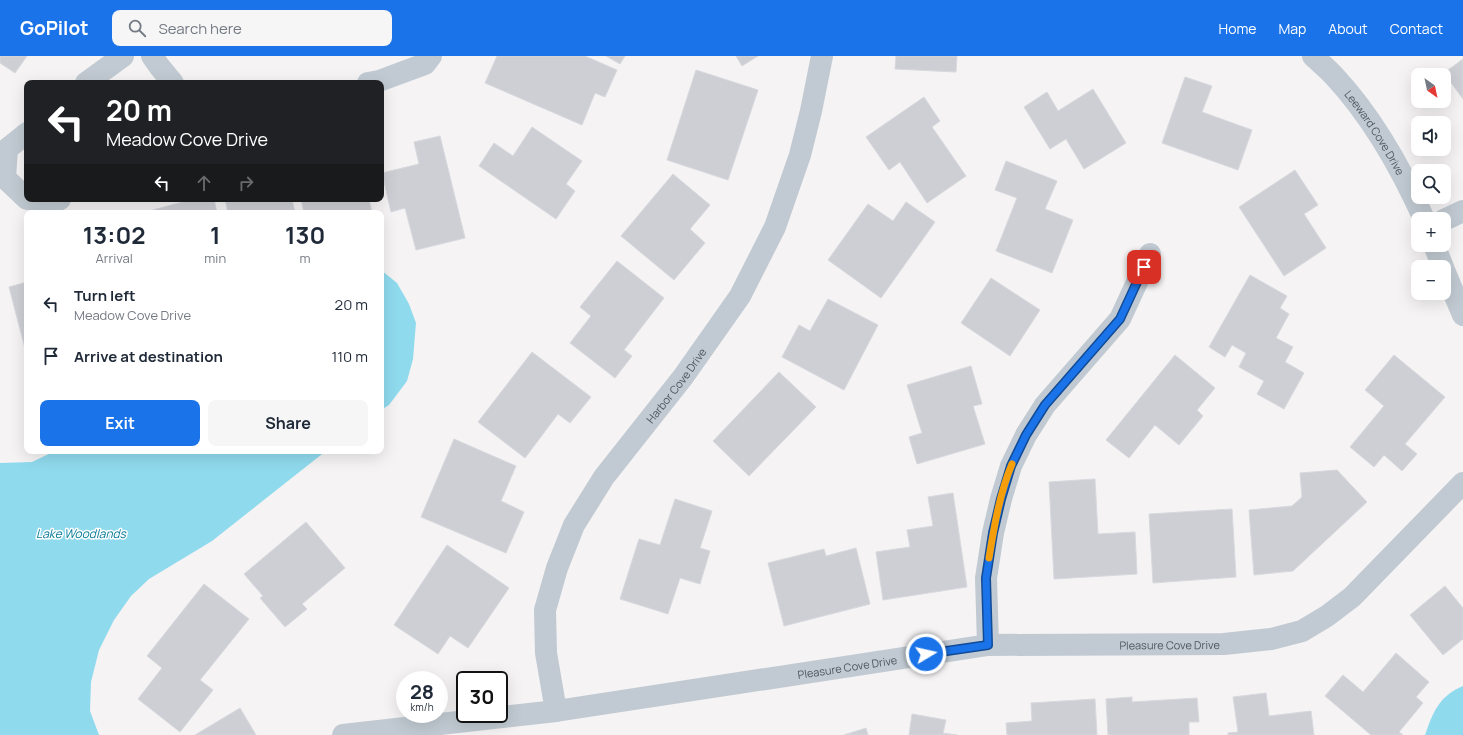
<!DOCTYPE html>
<meta charset="utf-8">
<style>
:root{--surface:#fff;--page:#f6f6f7;--text:#1f2937;--muted:#747a83;--accent:#1a73e8}
body{margin:0;font-family:Manrope,sans-serif;background:var(--page);color:var(--text);height:100vh;display:flex;flex-direction:column;font-size:15px;white-space:nowrap}
*{box-sizing:border-box;margin:0}
p{font-size:13px;color:var(--muted)}
.icon{flex:none;width:22px;height:22px;fill:none;stroke:currentColor;stroke-width:2;stroke-linecap:round;stroke-linejoin:round}
.map{position:relative;flex:1;overflow:hidden}
.details{position:absolute;left:24px;top:154px;width:360px;height:244px;display:flex;flex-direction:column;background:var(--surface);border-radius:8px;box-shadow:0 4px 16px #0002}
.details>*{flex:none}
.hud{position:absolute;left:24px;top:24px;width:360px;height:122px;border-radius:8px;box-shadow:0 4px 16px #0002;background:#202124;color:#fff;overflow:hidden}
.needle{width:26px;rotate:147deg}
.fabs{position:absolute;left:1411px;top:12px;display:grid;gap:8px}
.fabs a{display:grid;place-items:center;width:40px;height:40px;border-radius:8px;background:var(--surface);box-shadow:0 4px 16px #0002;font-size:20px}
.speed{position:absolute;left:396px;top:615px;display:flex;gap:8px;font-size:20px;font-weight:700;text-align:center}
.speed>*{display:grid;place-content:center;width:52px;height:52px;border-radius:50%;background:var(--surface);box-shadow:0 4px 16px #0002;line-height:1}
.speed small{font-size:10px;font-weight:400}
.speed .limit{border:2px solid #111;border-radius:6px;background:#fff;color:#111}
.pin{position:absolute;display:grid;place-items:center;width:34px;height:34px;color:#fff;margin:-17px;border-radius:8px;box-shadow:0 2px 6px #0006}
.me{position:absolute;width:44px;margin:-22px;rotate:81deg;stroke-linejoin:round;filter:drop-shadow(0 0 3px #0008)}
.turn{display:flex;align-items:center;gap:14px;height:84px;padding:0 16px;font-size:18px}
.turn .icon{width:52px;height:52px;stroke-width:2.5}
.turn b{display:block;font-size:28px;line-height:34px}
.lanes{display:flex;align-items:center;height:38px;padding:0 16px;background:#0003;justify-content:center;gap:20px;direction:ltr}
.lanes .off{opacity:.35}
.eta{display:flex;justify-content:space-evenly;align-items:center;height:68px;text-align:center}
.eta b{font-size:24px;font-weight:700;line-height:28px}
.action{display:flex;gap:8px;margin-top:auto;padding:8px 16px}
.action a{flex:1;height:46px;border-radius:8px;background:var(--accent);color:#fff;font-size:16px;font-weight:700;line-height:46px;text-align:center}
.action a+a{background:var(--page);color:var(--text)}
ul{padding:0;list-style:none}
li{display:flex;align-items:center;gap:12px;height:52px;padding:0 16px}
li div{flex:1}
li b{display:block;font-size:15px}
li em{font-style:normal}
header{display:flex;align-items:center;gap:24px;box-sizing:border-box;height:56px;padding:0 20px;background:var(--accent);color:#fff}
header strong{font-size:19px}
nav{display:flex;gap:22px;margin-inline-start:auto;font-size:14px}
.search{width:280px;height:36px;background:var(--page);display:flex;align-items:center;gap:10px;box-sizing:border-box;padding:0 14px;border-radius:8px;color:var(--muted);font-size:15px}
.map>svg:first-child{display:block}
</style>
<header>
<strong>GoPilot</strong>
<div class="search"><svg class="icon" aria-label="search" viewBox="0 0 24 24"><circle cx="10" cy="10" r="6"/><path d="M15 15l6 6"/></svg>Search here</div>
<nav><a>Home</a><a>Map</a><a>About</a><a>Contact</a></nav>
</header>
<div class="map">
<svg width="1463" height="679" viewBox="0 0 1463 679">
<rect width="100%" height="100%" fill="#f5f3f3"/>
<g fill="#90daee">
<polygon points="381,214 397,227 409,248 416,267 413,303 407,325 389,349 381,354"/>
<polygon points="55,395 326,395 212,485 149,523 131,540 114,564 99,594 91,626 90,655 99,679 0,679 0,407 32,406"/>
<path d="M 1463,630 L 1463,679 L 1425,679 C 1433,656 1439,640 1463,630 Z"/>
</g>
<g fill="#cdcfd5" stroke="#d7d9de">
<polygon points="0,0 27,0 15,17 0,7"/>
<polygon points="497,0 585,0 617,14 605,41 595,37 582,69 485,27"/>
<polygon points="606,0 625,0 620,8"/>
<polygon points="736,0 758,0 742,10"/>
<polygon points="896,0 957,0 956,16 895,13"/>
<polygon points="1463,3 1463,43 1444,17"/>
<polygon points="696,14 758,34 728,124 667,104"/>
<polygon points="1185,21 1212,30 1202,56 1252,74 1238,114 1162,87"/>
<polygon points="1093,33 1126,87 1084,113 1066,83 1050,93 1024,51 1047,36 1058,55"/>
<polygon points="924,41 940,65 932,71 966,120 927,147 900,106 889,114 866,81"/>
<polygon points="532,71 582,105 566,128 575,135 556,163 479,110 494,87 513,100"/>
<polygon points="440,80 465,182 416,194 405,152 391,156 382,117 419,108 414,86"/>
<polygon points="1006,105 1057,125 1045,153 1073,164 1052,217 996,195 1017,142 995,134"/>
<polygon points="1295,114 1318,149 1304,158 1326,192 1284,220 1239,151"/>
<polygon points="673,118 710,149 690,173 705,187 674,224 621,180"/>
<polygon points="186,143 214,143 217,157 153,157 153,154 186,145"/>
<polygon points="225,143 292,143 295,157 228,157"/>
<polygon points="301,143 369,143 372,157 304,157"/>
<polygon points="906,146 935,166 881,242 828,204 868,148 893,165"/>
<polygon points="617,205 664,242 624,294 632,300 615,322 570,287 591,260 580,251"/>
<polygon points="1250,219 1287,240 1280,252 1289,258 1276,282 1293,291 1285,306 1304,317 1284,353 1257,338 1264,325 1239,311 1246,297 1232,289 1225,301 1209,291"/>
<polygon points="991,222 1040,254 1010,300 961,267"/>
<polygon points="27,226 27,300 9,231"/>
<polygon points="828,243 878,269 844,334 782,301 799,269 810,275"/>
<polygon points="532,296 591,341 570,367 558,358 525,402 478,366"/>
<polygon points="1175,299 1215,332 1197,354 1203,360 1179,389 1155,369 1129,402 1106,384"/>
<polygon points="1394,299 1445,341 1405,388 1417,398 1402,415 1384,399 1374,411 1350,391 1384,350 1365,334"/>
<polygon points="971,310 982,348 973,350 985,388 917,408 909,381 922,377 907,329"/>
<polygon points="779,316 816,351 749,420 713,385"/>
<polygon points="454,383 516,410 501,445 524,456 506,497 421,461"/>
<polygon points="1337,414 1367,446 1293,515 1254,519 1249,454 1292,450 1302,441 1300,417"/>
<polygon points="1095,423 1098,478 1135,476 1137,518 1054,523 1049,426"/>
<polygon points="953,437 967,531 883,544 876,496 910,491 907,474 933,470 928,441"/>
<polygon points="675,443 712,455 700,492 710,495 700,528 680,522 668,558 620,543 639,483 660,489"/>
<polygon points="1232,453 1236,521 1153,527 1149,458"/>
<polygon points="306,466 345,512 302,548 307,553 285,571 260,542 263,540 244,518"/>
<polygon points="447,489 509,532 468,592 450,580 438,598 394,569"/>
<polygon points="856,492 870,548 784,570 768,507 824,493 826,500"/>
<polygon points="204,528 249,563 200,624 213,634 180,676 138,643 162,612 147,600"/>
<polygon points="1445,530 1463,552 1463,583 1443,599 1410,559"/>
<polygon points="1396,597 1429,626 1416,641 1423,647 1399,676 1403,679 1371,679 1325,640 1343,619 1363,636"/>
<polygon points="1266,637 1269,660 1311,655 1314,679 1228,679 1228,677 1238,676 1233,641"/>
<polygon points="1132,641 1132,646 1197,642 1199,666 1189,666 1189,679 1108,679 1106,643"/>
<polygon points="1095,643 1097,679 1007,679 1006,667 1032,665 1031,647"/>
<polygon points="240,652 256,679 195,679"/>
<polygon points="912,658 946,664 943,677 957,679 909,679"/>
<polygon points="866,672 868,679 844,679"/>
</g>
<g fill="none" stroke-linecap="round" stroke-linejoin="round">
<g stroke="#c1cad2" stroke-width="22">
<polyline points="152,0 159,10 173,27"/>
<path id="s1" d="M 1313,0 C 1320,7 1328,13 1335,21 C 1373,62 1401,112 1424,163"/>
<polyline points="86,27 123,0"/>
<polyline points="368,27 379,25 425,8 431,0"/>
<polyline points="27,77 7,93 5,122 27,143"/>
<polyline points="30,143 55,146 60,143"/>
<polyline points="1444,164 1463,155"/>
<polyline points="1434,189 1443,211"/>
<polyline points="1444,214 1463,259"/>
<polyline points="988,589 986,522 993,477 1001,443 1011,410 1026,379 1045,349 1120,263 1150,198"/>
<path id="s2" d="M 556,655 L 546,597 L 545,554 L 557,512 L 574,469 L 604,421 L 683,321 L 740,240 L 775,171 L 800,99 L 811,55 L 822,0"/>
<path id="s3" d="M 343,679 L 556,655 L 988,589 L 1224,588 L 1271,583 L 1302,575 L 1327,560 L 1352,541 L 1463,427"/>
</g>
</g>
<g fill="none" stroke-linecap="round" stroke-linejoin="round">
<g stroke="#114b97" stroke-width="10">
<polyline id="route" points="926,598 988,589 986,522 993,477 1001,443 1011,410 1026,379 1045,349 1120,263 1144,211"/>
</g>
<use href="#route" stroke="#1a73e8" stroke-width="7"/>
<path stroke="#f59e0b" stroke-width="7" d="M 989,502 C 994,471 1000,436 1012,408"/>
</g>
<g text-anchor="middle" dominant-baseline="central" stroke-width="3" stroke-linejoin="round" paint-order="stroke">
<g font-size="11" fill="#4a5661" stroke="#fff">
<text stroke="none"><textPath href="#s1" startOffset="99">Leeward Cove Drive</textPath></text>
<text stroke="none"><textPath href="#s2" startOffset="365">Harbor Cove Drive</textPath></text>
<text stroke="none"><textPath href="#s3" startOffset="833">Pleasure Cove Drive</textPath></text>
<text stroke="none"><textPath href="#s3" startOffset="509">Pleasure Cove Drive</textPath></text>
</g>
<g font-size="12" font-style="italic" fill="#0c7c9b" stroke="#fff">
<text x="81" y="477">Lake Woodlands</text>
</g>
</g>
</svg>
<div class="fabs">
<a><svg class="needle" viewBox="-14 -14 28 28"><path d="M0-13l5 13h-10z" fill="#e53935"/><path d="M0 13l5-13h-10z" fill="#747a83"/></svg></a>
<a><svg class="icon" aria-label="sound" viewBox="0 0 24 24"><path d="M4 9h4l5-4v14l-5-4H4zM17 9q2 3 0 6"/></svg></a>
<a><svg class="icon" aria-label="search" viewBox="0 0 24 24"><circle cx="10" cy="10" r="6"/><path d="M15 15l6 6"/></svg></a>
<a>+</a>
<a>−</a>
</div>
<div class="speed"><div>28<small>km/h</small></div><div class="limit">30</div></div>
<div class="pin" style="left:1144px;top:211px;background:#d93025"><svg class="icon" aria-label="arrive" viewBox="0 0 24 24"><path d="M6 21V4h12l-3 4 3 4H6"/></svg></div>
<svg class="me" style="left:926px;top:598px" viewBox="-20 -20 40 40"><circle r="17" fill="#1a73e8" stroke="#fff" stroke-width="3"/><path d="M0-11L8 9 0 5-8 9z" fill="#fff"/></svg>
<div class="hud">
<div class="turn"><svg class="icon" aria-label="left" viewBox="0 0 24 24"><path d="M17 20v-9H6M10 6l-5 5 5 5"/></svg><div><b>20 m</b>Meadow Cove Drive</div></div>
<div class="lanes"><svg class="icon" aria-label="left" viewBox="0 0 24 24"><path d="M17 20v-9H6M10 6l-5 5 5 5"/></svg><svg class="icon off" aria-label="ahead" viewBox="0 0 24 24"><path d="M12 20V5M6 11l6-6 6 6"/></svg><svg class="icon off" aria-label="right" viewBox="0 0 24 24"><path d="M7 20v-9h11M14 6l5 5-5 5"/></svg></div>
</div>
<section class="details">
<div class="eta">
<div><b>13:02</b><p>Arrival</p></div>
<div><b>1</b><p>min</p></div>
<div><b>130</b><p>m</p></div>
</div>
<ul>
<li><svg class="icon" aria-label="left" viewBox="0 0 24 24"><path d="M17 20v-9H6M10 6l-5 5 5 5"/></svg><div><b>Turn left</b><p>Meadow Cove Drive</p></div><em>20 m</em></li>
<li><svg class="icon" aria-label="arrive" viewBox="0 0 24 24"><path d="M6 21V4h12l-3 4 3 4H6"/></svg><div><b>Arrive at destination</b></div><em>110 m</em></li>
</ul>
<div class="action"><a>Exit</a><a>Share</a></div>
</section>
</div>
